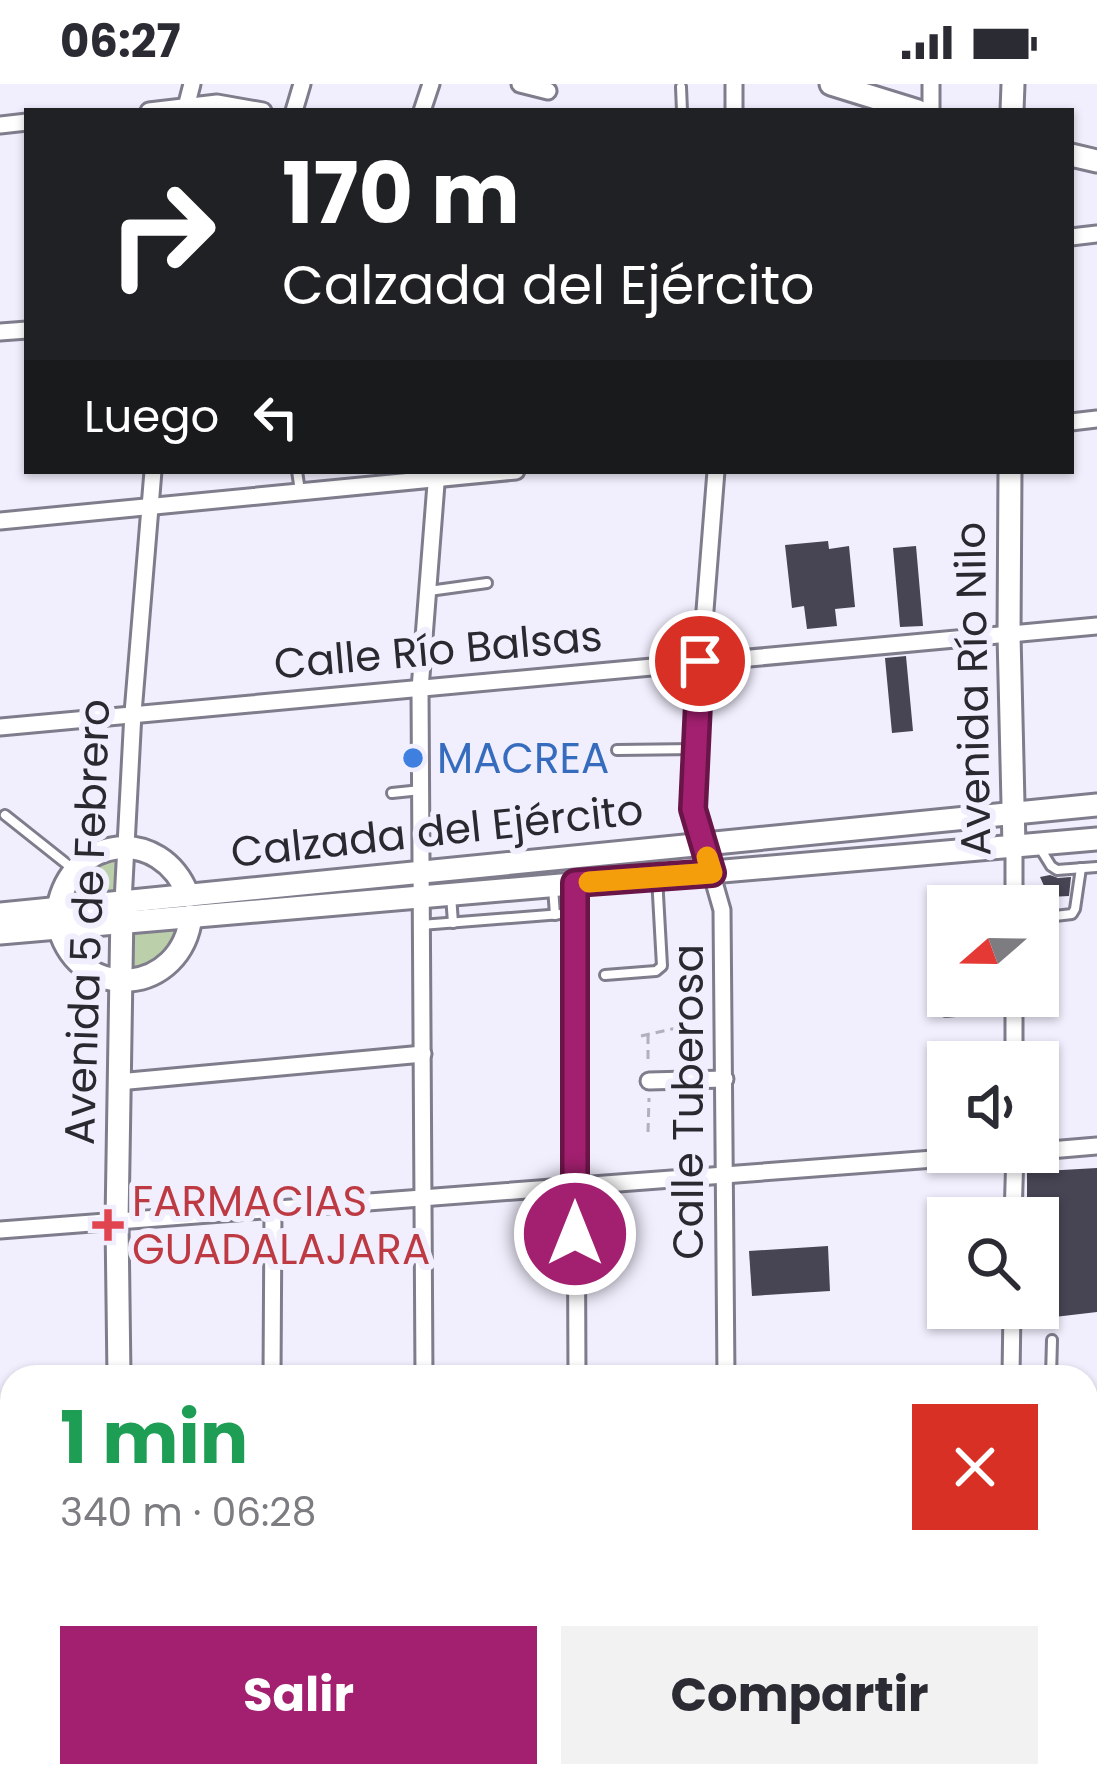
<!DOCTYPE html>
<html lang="es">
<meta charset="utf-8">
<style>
:root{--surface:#fff;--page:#f2f2f3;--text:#2b2b33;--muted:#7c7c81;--accent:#a2206f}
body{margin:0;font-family:Poppins,sans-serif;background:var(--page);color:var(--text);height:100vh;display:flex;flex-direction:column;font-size:45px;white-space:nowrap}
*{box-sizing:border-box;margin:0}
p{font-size:39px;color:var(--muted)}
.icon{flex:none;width:66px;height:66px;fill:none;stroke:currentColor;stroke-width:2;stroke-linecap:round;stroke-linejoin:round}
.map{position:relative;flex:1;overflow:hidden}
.sheet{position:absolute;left:0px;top:1281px;width:1098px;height:423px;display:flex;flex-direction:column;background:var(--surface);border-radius:36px 36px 0 0;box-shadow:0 3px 9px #0004}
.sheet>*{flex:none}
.top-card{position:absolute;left:24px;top:24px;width:1050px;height:366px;border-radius:0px;box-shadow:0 3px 9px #0004;background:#202124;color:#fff;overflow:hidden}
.needle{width:78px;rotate:250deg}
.tools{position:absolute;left:927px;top:801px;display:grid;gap:24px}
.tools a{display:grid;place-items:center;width:132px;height:132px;border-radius:0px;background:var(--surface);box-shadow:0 3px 9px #0004;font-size:60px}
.pin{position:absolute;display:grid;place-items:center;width:102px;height:102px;color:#fff;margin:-51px;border:6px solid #fff;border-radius:50%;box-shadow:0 3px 12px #0007}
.me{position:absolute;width:132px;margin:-66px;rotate:0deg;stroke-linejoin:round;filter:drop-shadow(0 0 9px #0008)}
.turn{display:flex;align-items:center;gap:42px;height:252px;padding:0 60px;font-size:54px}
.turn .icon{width:156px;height:156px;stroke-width:2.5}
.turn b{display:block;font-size:84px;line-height:102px}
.then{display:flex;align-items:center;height:114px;padding:0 60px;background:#0003;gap:24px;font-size:45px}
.round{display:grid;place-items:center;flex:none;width:126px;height:126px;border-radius:0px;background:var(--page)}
.summary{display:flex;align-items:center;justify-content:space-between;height:204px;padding:0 60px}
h1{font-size:72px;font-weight:700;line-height:90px;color:#1e9e55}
.button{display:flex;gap:24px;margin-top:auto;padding:24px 60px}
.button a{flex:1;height:138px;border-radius:0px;background:var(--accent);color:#fff;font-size:48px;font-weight:700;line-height:138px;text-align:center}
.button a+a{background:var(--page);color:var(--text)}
.status{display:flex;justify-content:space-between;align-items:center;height:84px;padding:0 60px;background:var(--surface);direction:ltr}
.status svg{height:33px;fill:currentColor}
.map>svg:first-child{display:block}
</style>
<div class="status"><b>06:27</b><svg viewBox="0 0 49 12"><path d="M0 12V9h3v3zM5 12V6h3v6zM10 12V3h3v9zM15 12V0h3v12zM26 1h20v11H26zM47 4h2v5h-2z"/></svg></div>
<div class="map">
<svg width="1097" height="1703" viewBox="0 0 1097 1703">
<rect width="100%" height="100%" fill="#f1eefd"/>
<g fill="#bbcfab">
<polygon points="118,773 117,816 69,821 70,803 96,776"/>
<polygon points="185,846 178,867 130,891 129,848"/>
</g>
<g fill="#474453">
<polygon points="828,457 829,465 849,462 855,523 835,525 837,542 807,545 804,522 792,524 785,461"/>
<polygon points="916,462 923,542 900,543 893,464"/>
<polygon points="906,572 913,647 892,649 885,574"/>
<polygon points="1050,791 1058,794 1071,793 1069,812 1049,813 1040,793"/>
<rect x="952" y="803" width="44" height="19"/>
<polygon points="1097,1084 1097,1228 1029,1236 1029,1224 1038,1224 1038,1134 1027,1134 1027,1088"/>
<polygon points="828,1162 830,1207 752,1212 749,1167"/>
</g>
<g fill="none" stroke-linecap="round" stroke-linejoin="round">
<g stroke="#7f7c8c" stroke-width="14">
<g id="lane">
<polyline points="681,3 682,27"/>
<polyline points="297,387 300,407"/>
<polyline points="429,507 487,499"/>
<polyline points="617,666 696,665"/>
<polyline points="392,709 421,706"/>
<polyline points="5,731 73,785"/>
<polyline points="1038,761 1051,782 1057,786 1097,783"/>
<polyline points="553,803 555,831"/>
<polyline points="451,811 453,839"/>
<polyline points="1038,834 1072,830 1075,825 1081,784"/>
<polyline points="421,841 574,829"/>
<polyline points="605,891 656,887 662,882 657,793"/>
<polyline points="946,927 1013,920"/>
<polyline points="1051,1293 1052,1256"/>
<polyline points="677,1692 677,1703"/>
</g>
</g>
<g stroke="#7f7c8c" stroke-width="21">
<g id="street">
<polyline points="520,0 548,7"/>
<polyline points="734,0 734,27"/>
<polyline points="149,27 217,19 263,27"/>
<polyline points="185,27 192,0"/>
<polyline points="294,27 302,0"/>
<polyline points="422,27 431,0"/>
<polyline points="931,27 931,0"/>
<polyline points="0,41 27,38"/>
<polyline points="1071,153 1097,150"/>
<polyline points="0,248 27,246"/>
<polyline points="1071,338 1097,335"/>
<polyline points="716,387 701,577 693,725 722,826 726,1293"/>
<polyline points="0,437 516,387"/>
<polyline points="0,643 1097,542"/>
<polyline points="1014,762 1014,822"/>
<polyline points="575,799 577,1293"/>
<polyline points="123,818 133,629 153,387"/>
<polyline points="1014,912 1014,978"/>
<polyline points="649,997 725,995"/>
<polyline points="118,998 423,970"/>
<polyline points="1038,1067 1097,1062"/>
<polyline points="1013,1134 1015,1068"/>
<polyline points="0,1146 1026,1068"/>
<polyline points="272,1293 273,1126"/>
<polyline points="424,1293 420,605 437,387"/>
<polyline points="1011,1293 1012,1224"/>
<polyline points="1086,1328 1097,1328"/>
<polyline points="0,1478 12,1478"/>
<polyline points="1086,1551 1097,1553"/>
<polyline points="0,1619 12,1618"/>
<polyline points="273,1692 274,1703"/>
<polyline points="724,1692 725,1703"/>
<polyline points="422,1703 422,1692"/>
<polyline points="829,1703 830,1692"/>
<polyline points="1005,1703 1005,1692"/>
</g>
</g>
<g stroke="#7f7c8c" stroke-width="27">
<g id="secondary">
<polyline points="831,0 918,27"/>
<polyline points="1012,27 1013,0"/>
<polyline points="1071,71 1097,77"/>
<polyline points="1010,387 1009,551 1014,762"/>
<path d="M 58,824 C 71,751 161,741 188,811"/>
<polyline points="0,830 1097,721"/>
<path d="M 59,844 C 81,920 182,911 191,832"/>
<polyline points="0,849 1097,755"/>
<polyline points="119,1293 117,1138 122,826"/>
<polyline points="120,1692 120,1703"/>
</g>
</g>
<g stroke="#b2b0bc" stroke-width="3" stroke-dasharray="9 6" stroke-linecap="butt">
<polyline points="648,951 648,981"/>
<polyline points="641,952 672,945 692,944"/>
<polyline points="648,1048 649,1014"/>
</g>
<use href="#lane" stroke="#fff" stroke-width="8"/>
<use href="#street" stroke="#fff" stroke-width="15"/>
<use href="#secondary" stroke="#fff" stroke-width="21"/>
</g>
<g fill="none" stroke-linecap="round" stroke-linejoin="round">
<g stroke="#691548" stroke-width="30">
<polyline id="route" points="575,1150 575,799 712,789 693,725 700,577"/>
</g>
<use href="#route" stroke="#a2206f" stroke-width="21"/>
<polyline stroke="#f59e0b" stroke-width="21" points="589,798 712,789 707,773"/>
</g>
<circle fill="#3f7fe0" stroke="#f1eefd" stroke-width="4.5" cx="413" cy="674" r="12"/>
<path fill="#e0444e" stroke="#f1eefd" stroke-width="4.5" d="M102 1123h12v12h12v12h-12v12h-12v-12h-12v-12h12z"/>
<g text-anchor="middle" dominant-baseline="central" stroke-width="12" stroke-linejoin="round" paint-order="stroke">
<g font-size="42" fill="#2a2930" stroke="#f1eefd">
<text transform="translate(438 566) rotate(-5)">Calle Río Balsas</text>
<text transform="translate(973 605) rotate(-91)">Avenida Río Nilo</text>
<text transform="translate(437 747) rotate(-6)">Calzada del Ejército</text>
<text transform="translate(87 838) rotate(-88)">Avenida 5 de Febrero</text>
<text transform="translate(688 1018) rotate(-90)">Calle Tuberosa</text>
</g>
<g font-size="42" fill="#366cbe" stroke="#f1eefd" text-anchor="start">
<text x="437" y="674">MACREA</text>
</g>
<g font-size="42" fill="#be3a42" stroke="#f1eefd" text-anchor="start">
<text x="132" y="1117">FARMACIAS<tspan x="132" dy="48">GUADALAJARA</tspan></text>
</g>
</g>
</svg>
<div class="tools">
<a><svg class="needle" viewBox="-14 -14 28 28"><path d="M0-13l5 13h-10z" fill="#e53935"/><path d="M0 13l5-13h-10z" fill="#7c7c81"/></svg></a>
<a><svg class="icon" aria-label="sound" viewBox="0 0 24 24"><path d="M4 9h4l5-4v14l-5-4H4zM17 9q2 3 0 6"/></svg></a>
<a><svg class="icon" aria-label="search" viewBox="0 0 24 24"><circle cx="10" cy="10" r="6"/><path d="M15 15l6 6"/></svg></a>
</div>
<div class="pin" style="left:700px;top:577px;background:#d93025"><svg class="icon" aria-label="arrive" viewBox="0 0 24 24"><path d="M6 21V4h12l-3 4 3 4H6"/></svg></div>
<svg class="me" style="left:575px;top:1150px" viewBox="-20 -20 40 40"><circle r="17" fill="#a2206f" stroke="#fff" stroke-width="3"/><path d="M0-11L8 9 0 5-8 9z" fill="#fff"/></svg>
<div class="top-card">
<div class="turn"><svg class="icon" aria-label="right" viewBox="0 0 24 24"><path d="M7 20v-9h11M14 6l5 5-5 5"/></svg><div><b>170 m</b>Calzada del Ejército</div></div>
<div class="then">Luego<svg class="icon" aria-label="left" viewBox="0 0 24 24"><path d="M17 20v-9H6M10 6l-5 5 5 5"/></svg></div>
</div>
<section class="sheet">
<div class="summary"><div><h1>1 min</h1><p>340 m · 06:28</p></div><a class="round" style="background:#d93025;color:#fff"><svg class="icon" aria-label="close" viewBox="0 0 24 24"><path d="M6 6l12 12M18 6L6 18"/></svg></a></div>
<div class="button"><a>Salir</a><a>Compartir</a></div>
</section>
</div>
